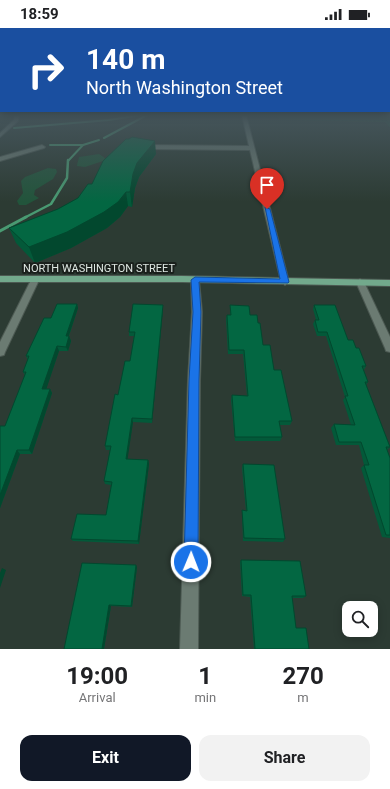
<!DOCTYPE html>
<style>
:root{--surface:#fff;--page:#f2f2f2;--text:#202124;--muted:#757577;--accent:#111827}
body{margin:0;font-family:Roboto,sans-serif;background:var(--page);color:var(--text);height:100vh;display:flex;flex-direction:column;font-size:15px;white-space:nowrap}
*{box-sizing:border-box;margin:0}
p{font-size:13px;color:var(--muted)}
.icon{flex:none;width:22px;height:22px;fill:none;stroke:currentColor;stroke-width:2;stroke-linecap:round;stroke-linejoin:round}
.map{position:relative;height:621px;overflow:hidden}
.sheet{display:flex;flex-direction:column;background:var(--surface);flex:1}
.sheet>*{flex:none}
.guide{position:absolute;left:0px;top:0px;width:390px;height:84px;box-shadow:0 2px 10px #0003;background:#1a4fa0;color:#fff;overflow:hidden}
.buttons{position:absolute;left:342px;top:573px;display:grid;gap:8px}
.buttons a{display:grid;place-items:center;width:36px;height:36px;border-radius:8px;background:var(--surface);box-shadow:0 2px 10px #0003;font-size:20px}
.pin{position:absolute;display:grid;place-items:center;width:34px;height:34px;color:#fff;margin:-41px -17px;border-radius:50% 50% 50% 0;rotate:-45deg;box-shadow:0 0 4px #0007}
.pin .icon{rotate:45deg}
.me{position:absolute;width:44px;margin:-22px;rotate:1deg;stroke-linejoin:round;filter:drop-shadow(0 0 3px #0008)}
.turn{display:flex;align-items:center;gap:14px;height:84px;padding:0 20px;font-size:18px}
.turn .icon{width:52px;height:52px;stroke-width:2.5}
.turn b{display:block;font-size:28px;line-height:34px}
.eta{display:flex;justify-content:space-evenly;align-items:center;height:68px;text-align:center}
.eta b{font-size:24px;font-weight:700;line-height:28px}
.action{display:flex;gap:8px;margin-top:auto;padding:8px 20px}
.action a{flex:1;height:46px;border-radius:12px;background:var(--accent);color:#fff;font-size:16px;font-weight:700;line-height:46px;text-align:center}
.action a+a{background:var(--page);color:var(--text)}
.status{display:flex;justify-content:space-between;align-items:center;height:28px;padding:0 20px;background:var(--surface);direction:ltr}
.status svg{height:11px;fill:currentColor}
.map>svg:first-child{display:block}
</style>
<div class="status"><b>18:59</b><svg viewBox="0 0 49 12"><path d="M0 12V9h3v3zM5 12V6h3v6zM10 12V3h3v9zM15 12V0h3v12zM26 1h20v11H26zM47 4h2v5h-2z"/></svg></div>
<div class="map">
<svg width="390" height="621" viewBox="0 0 390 621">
<rect width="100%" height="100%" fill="#2c3b33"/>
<g fill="#22543b">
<polygon points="277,87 390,87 390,99 385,94 279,92"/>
<polygon points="99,126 105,130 103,133 85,139 77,138 77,137 79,129"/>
<polygon points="48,140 56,141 57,144 53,151 35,162 34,167 39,170 26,177 19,177 17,173 23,165 21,153 25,149"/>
</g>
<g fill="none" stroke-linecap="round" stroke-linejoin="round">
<g stroke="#499a72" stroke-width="2">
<polyline points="14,100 109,92 141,87"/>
<polyline points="104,110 147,87"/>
<polyline points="50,117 83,117 99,112"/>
<polyline points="68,133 83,117"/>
</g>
<polyline stroke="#499a72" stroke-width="2.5" points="24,190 51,176 67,150 68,132"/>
<polyline stroke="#499a72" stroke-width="3" points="0,203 26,189"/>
<g stroke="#4c5952" stroke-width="2">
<g id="minor">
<polygon points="15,87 19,87 18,93 0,109 0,105 14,92"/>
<polygon points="242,87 246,87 289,254 285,257 281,254 250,122 144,121 141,119 144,117 249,118"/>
<polygon points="42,117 45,119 44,120 0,133 0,129"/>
<polygon points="35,249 39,252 5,324 4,327 0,328 0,314 31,252"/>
<polygon points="195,249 199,252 202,284 200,352 198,621 180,621 188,352 192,284 191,252"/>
<polygon points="360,251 364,254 390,309 390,324 386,323 385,320 356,254"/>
</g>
</g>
<g stroke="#4c5952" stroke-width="2">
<polygon id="major" points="0,248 182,248 390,252 390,258 182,254 0,254"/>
</g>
<use href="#minor" fill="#6b7b72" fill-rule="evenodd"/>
<use href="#major" fill="#72a98c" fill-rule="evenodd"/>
</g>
<g fill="#035939">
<polygon points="156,126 139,149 135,160 132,179 128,178 120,189 107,200 71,220 35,235 16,215 9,200 58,181 78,170 92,156"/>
<polygon points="77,276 78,280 69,308 71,313 68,323 59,323 46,361 50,361 52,365 32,426 20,426 0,480 0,398 5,398 25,347 23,344 28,332 26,328 51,290"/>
<polygon points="163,277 163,281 152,395 133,394 127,431 148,432 149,436 139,516 73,513 71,511 106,487 111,457 105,456 104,453 110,422 106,422 105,418 118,367 130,333 134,308 129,308 129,304"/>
<polygon points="230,277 250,287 258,295 263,317 274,342 292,393 290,397 279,397 282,409 280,413 235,413 231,372 232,367 247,368 243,326 228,326 226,291 227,287 230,287"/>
<polygon points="314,277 356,320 366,338 364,342 368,354 366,357 390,419 387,422 390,430 390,510 382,509 361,440 364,437 359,417 336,417 331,400 334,396 351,397 343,372 345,369 326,308 317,308 313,296 315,292 316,292 313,281"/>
<polygon points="243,436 285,511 283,514 243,513 242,485 242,482 246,483 242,440"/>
<polygon points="241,532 306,568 303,570 292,570 296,600 309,621 254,621 250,569 242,568 240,534"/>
<polygon points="137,539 132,579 111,578 104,621 64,621"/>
</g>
<g fill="#02482e">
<polygon points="155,113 156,126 139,149 135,160 132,179 130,164 133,146 137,135"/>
<polygon points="126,164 128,178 120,189 107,200 71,220 35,235 29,219"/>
<polygon points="77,276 78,280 67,313 66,308"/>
<polygon points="163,277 163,281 152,395 152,391"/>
<polygon points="69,308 71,313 68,323 66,319"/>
<polygon points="57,318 59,323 45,365 42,361"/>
<polygon points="50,361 52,365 32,426 29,422"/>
<polygon points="132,390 133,394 127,435 126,431"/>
<polygon points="17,422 20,426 0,480 0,467"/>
<polygon points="148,432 149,436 139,516 138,513"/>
<polygon points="136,537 137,539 132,579 131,578"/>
<polygon points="2,540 6,542 0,560 0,545"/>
<polygon points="109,577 111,578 104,621 102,621"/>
</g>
<g fill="#036742" stroke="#02482e">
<polygon points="132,109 155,113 137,135 133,146 130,164 126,164 118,174 104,184 67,204 29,219 9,200 58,181 78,170 88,156 92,156 103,133 126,111 129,111"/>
<polygon points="57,276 77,276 66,308 69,308 66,319 57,318 42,361 50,361 29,422 17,422 0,467 0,398 5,398 26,344 23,344 29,328 26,328 44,290 51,290"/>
<polygon points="133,276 163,277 152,391 132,390 126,431 148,432 138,513 71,511 77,486 106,487 112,454 104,453 111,418 105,418 115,366 118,367 125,333 130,333 135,304 129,304"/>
<polygon points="230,277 249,278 250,287 257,287 258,295 260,295 263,317 270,317 274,342 281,342 292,393 279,393 282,409 235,409 232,367 248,368 244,322 229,322 227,287 231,287"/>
<polygon points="314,277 335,277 348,312 353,312 356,320 359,320 366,338 362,338 368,354 365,354 390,419 386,419 390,430 390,507 386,507 364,437 369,437 361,414 339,414 334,396 355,397 345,368 348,368 327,304 318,304 315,292 319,292"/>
<polygon points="243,436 274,437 285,511 244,510 242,482 247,483"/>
<polygon points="241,532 300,533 306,568 292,568 296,600 306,600 309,621 255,621 251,567 243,567"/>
<polygon points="82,535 136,537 131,578 109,577 102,621 64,621"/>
</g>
<linearGradient id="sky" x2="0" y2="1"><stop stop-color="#18201c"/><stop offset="0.5" stop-color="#45555b"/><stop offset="1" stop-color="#45555b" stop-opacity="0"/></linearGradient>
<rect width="390" height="174" fill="url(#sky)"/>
<polygon fill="#1a73e8" stroke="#114b97" points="265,179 270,181 289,254 288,255 199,254 201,284 199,352 198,534 196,539 191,541 186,539 184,534 189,352 193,284 191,252 195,249 280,251"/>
<g text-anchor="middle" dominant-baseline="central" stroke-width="4" stroke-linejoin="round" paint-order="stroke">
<g font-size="11" fill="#dde6e1" stroke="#1a201c">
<text x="99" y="240">NORTH WASHINGTON STREET</text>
</g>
</g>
</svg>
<div class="buttons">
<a><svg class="icon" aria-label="search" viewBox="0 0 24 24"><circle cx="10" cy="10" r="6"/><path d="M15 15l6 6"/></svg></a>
</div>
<div class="pin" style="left:267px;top:181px;background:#d93025"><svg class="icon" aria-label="arrive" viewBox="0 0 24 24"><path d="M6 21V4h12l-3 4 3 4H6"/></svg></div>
<svg class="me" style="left:191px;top:534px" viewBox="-20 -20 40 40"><circle r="17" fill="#1a73e8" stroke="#fff" stroke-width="3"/><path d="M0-11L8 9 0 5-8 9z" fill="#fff"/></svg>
<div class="guide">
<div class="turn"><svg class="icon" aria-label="right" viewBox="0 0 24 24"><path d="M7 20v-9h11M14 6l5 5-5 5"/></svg><div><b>140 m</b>North Washington Street</div></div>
</div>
</div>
<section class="sheet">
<div class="eta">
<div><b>19:00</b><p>Arrival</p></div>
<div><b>1</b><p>min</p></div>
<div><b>270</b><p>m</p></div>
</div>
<div class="action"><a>Exit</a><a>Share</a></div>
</section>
